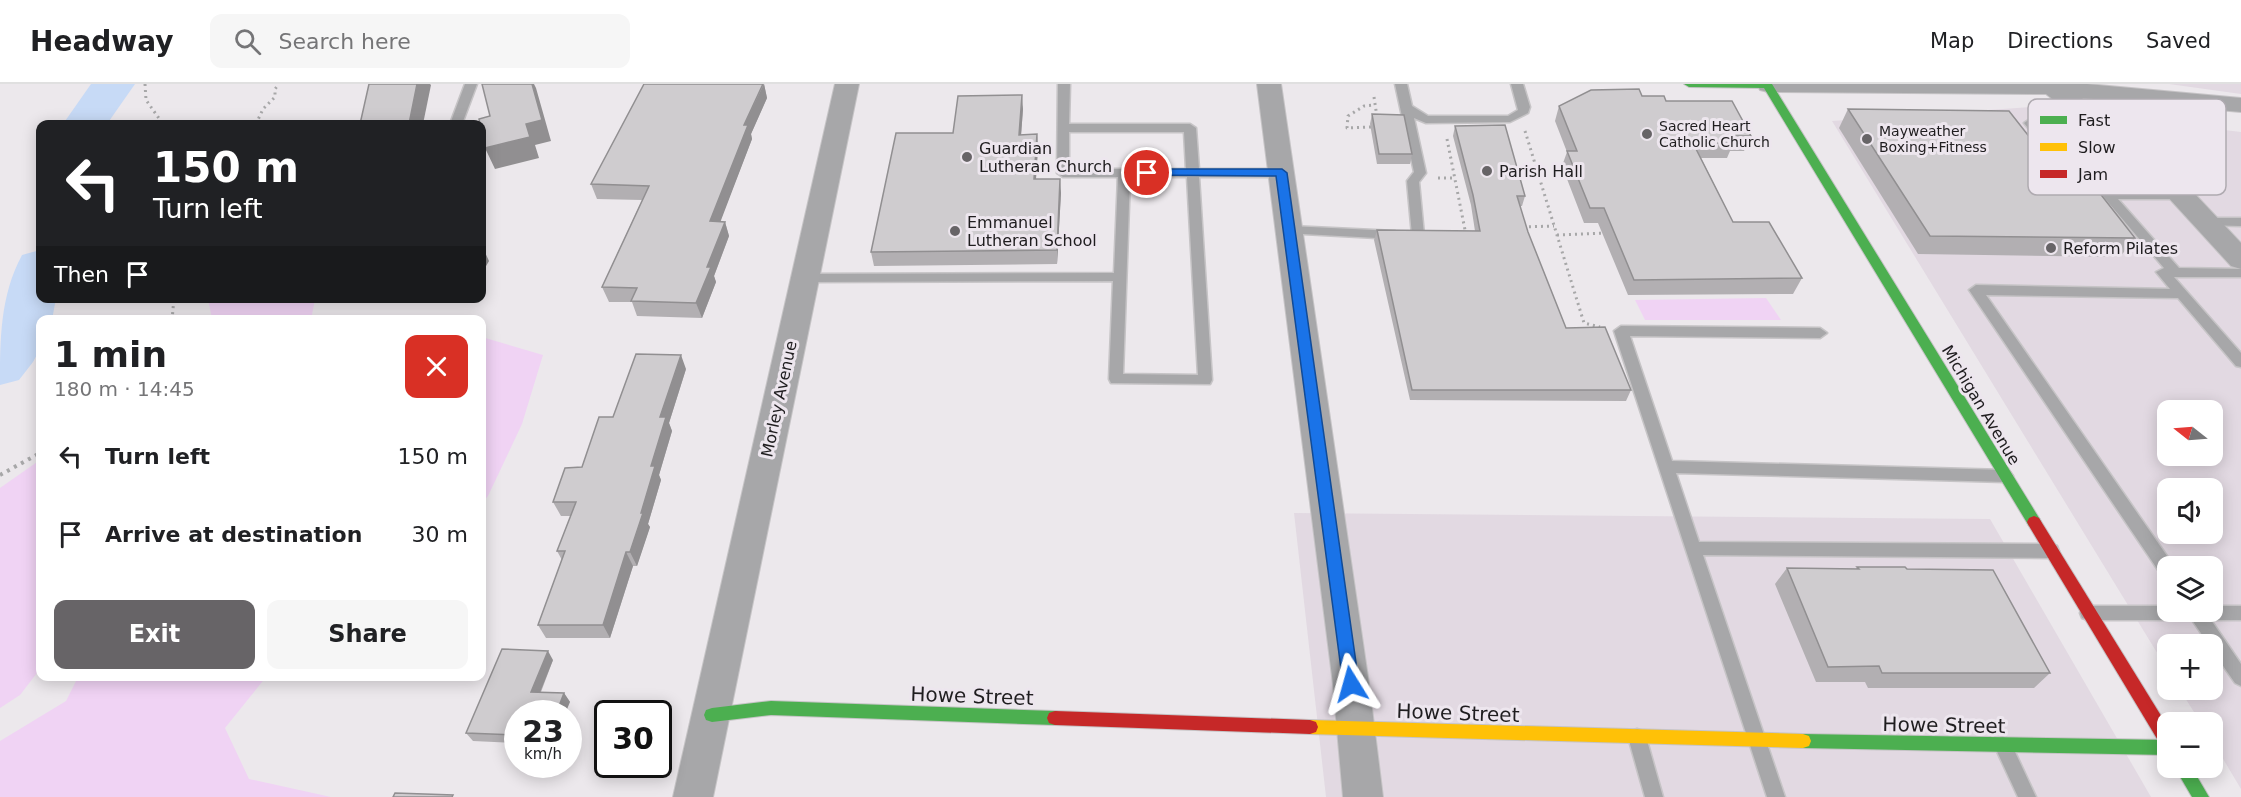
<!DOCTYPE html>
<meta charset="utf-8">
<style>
:root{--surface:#fff;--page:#f6f6f6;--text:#202124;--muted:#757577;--line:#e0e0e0;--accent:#676467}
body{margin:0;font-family:"DejaVu Sans",sans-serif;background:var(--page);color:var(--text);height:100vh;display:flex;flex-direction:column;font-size:22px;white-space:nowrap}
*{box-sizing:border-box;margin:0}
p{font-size:20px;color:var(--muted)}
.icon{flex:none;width:33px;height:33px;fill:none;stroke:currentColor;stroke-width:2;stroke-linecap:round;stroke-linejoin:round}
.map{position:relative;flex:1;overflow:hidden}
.panel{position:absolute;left:36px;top:231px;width:450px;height:366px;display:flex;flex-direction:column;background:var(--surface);border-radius:12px;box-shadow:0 3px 15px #0003}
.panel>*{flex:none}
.hud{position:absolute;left:36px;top:36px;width:450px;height:183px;border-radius:12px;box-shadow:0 3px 15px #0003;background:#202124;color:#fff;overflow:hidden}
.needle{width:39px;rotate:287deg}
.tools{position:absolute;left:2157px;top:316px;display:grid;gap:12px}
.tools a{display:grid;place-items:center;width:66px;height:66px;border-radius:12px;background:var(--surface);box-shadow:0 3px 15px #0003;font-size:30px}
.speed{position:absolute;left:504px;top:616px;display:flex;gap:12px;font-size:30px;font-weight:700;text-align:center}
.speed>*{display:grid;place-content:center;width:78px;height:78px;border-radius:50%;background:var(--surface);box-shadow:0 3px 15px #0003;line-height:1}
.speed small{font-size:15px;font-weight:400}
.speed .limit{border:3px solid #111;border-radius:9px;background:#fff;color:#111}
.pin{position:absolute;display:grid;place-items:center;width:51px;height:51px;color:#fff;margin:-26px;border:3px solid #fff;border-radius:50%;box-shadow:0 2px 6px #0007}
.me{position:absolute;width:66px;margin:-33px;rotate:352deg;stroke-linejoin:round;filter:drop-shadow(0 0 4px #0008)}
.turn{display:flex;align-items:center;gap:21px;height:126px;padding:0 18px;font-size:27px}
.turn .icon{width:78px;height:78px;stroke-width:2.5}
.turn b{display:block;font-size:42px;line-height:51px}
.then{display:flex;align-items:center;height:57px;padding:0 18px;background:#0003;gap:12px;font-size:22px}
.round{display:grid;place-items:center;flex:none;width:63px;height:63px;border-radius:12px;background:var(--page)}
.head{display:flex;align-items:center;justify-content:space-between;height:102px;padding:0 18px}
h1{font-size:36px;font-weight:600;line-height:45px}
.cta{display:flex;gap:12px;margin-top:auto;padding:12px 18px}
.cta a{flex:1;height:69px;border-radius:12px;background:var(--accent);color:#fff;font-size:24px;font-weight:600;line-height:69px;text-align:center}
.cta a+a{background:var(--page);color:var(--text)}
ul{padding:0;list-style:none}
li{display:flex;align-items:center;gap:18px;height:78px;padding:0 18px}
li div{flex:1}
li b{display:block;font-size:22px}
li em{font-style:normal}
header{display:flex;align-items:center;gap:36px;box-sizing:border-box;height:84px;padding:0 30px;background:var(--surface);border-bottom:2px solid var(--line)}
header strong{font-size:28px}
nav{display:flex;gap:33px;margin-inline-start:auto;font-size:21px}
.search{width:420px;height:54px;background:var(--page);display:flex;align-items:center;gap:15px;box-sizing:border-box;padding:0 21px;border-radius:12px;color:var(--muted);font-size:22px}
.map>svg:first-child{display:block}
</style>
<header>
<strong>Headway</strong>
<div class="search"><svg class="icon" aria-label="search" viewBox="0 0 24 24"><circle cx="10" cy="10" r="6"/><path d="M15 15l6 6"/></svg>Search here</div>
<nav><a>Map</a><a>Directions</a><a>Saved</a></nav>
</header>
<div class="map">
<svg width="2241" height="713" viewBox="0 0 2241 713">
<rect width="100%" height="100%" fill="#ece8ec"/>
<g fill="#e2d9e2" fill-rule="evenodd">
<polygon points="2169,0 2241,0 2241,10"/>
<path d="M 2031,23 L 2241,48 L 2241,705 L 2213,658 L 2212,639 L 2201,639 L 2180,606 L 2212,606 L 2212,561 L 2168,561 L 2167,585 L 1832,37 ZM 2168,327 L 2212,327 L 2212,372 L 2168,372 ZM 2168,405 L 2212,405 L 2212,450 L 2168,450 ZM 2168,483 L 2212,483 L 2212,528 L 2168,528 Z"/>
<polygon points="1294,429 1990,435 2151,713 1326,713"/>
</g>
<g fill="#f0d3f4">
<polygon points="1766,214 1781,236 1645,236 1635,216"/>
<polygon points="208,215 208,214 315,215 311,236 212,235"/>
<polygon points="482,253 543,271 522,340 488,412 482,419"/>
<polygon points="40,376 40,585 20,611 0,624 0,404"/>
<polygon points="78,593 266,593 225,644 249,695 331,713 0,713 0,657 66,617"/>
</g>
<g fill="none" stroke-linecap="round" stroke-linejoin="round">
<g fill="#c7daf6" fill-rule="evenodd">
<polygon points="91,0 135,0 107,40 63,40"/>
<path d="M 40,166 L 40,214 L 56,214 L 52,236 L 40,236 L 40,265 L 33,278 L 19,296 L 0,301 C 0,256 0,212 22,171 Z"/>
</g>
<g stroke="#c6c4c6" stroke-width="3">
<g id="lane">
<polygon points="465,0 477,0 462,40 450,40"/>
<path d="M 1058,0 L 1070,0 L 1069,40 L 1190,40 L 1196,44 L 1199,85 L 1282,85 L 1288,89 L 1282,93 L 1199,93 L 1212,296 L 1210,300 L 1111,299 L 1109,295 L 1113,197 L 805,198 L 798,194 L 805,190 L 1114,189 L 1118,93 L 1063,93 L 1057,89 ZM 1069,48 L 1184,48 L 1186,85 L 1069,85 ZM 1130,93 L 1187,93 L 1198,291 L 1123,290 Z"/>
<polygon points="1395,0 1407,0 1412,22 1428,32 1508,32 1518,26 1511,0 1523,0 1530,23 1528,29 1510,38 1426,39 1414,34 1426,89 1419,98 1424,151 1418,155 1412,151 1407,97 1414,88"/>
<polygon points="2030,35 2034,37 2072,82 2154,78 2160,82 2154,86 2065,89 2024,39"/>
<polygon points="2108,107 2184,108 2186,111 2184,114 2180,115 2118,115 2179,184 2241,185 2241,193 2174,193 2241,269 2241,283 2236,282 2178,214 1986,211 2174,482 2168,483 2168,494 2162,492 1969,206 1976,201 2170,205 2156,188 2164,184 2102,111"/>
<polygon points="2206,134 2241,134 2241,142 2202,141 2200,138 2202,135"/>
<polygon points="1290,142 1395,147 1401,151 1395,155 1285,149 1284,146"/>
<polygon points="1621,242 1820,244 1827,249 1820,254 1630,252 1672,377 2005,386 2010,388 2013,392 2010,396 2005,398 1676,389 1699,458 2051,460 2057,462 2059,467 2057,472 2051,474 1703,471 1785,713 1767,713 1614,247"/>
<polygon points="2088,522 2168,522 2168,528 2212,528 2212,522 2241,522 2241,536 2211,536 2241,580 2241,602 2235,599 2212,566 2212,561 2209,561 2192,536 2088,536 2082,534 2080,529 2082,524"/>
<polygon points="1637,645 1643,647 1646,653 1663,713 1645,713 1628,653 1631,647"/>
<polygon points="2003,653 2009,655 2036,713 2018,713 1994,661 1997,655"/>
</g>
</g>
<g stroke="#c6c4c6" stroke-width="2">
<g id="street">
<polygon points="835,0 859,0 713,713 673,713"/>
<polygon points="1257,0 1281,0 1369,600 1383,713 1343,713 1333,600"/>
<polygon points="1757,0 2087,0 2241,14 2241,28 2082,14 2163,76 2241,159 2241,185 2231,182 2145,88 2046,10 1768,8 1760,6"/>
</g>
</g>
<g stroke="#c6c4c6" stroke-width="2">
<g id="fast">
<polygon points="1684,0 1772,0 2039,434 2041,438 2039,442 2029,442 1764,4 1689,3"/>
<polygon points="771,617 1055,627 1061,629 1063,634 1061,639 1055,641 771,631 712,638 706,636 704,631 706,626 712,624"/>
<polygon points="1803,650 2168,656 2168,671 1803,664 1797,662 1795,657 1797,652"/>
<polygon points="2175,684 2192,684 2209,713 2192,713"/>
</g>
</g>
<g stroke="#c6c4c6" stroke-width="2">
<polygon id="slow" points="1310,636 1803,650 1809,652 1811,657 1809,662 1803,664 1310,650 1304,648 1302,643 1304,638"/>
</g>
<g stroke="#c6c4c6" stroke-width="2">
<g id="jam">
<polygon points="2034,432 2039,434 2168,643 2168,665 2162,663 2029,442 2027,438 2029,434"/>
<polygon points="1055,627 1310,636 1316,638 1318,643 1316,648 1310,650 1055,641 1049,639 1047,634 1049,629"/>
</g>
</g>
<g stroke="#a7a7a8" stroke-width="3" stroke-dasharray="2 4" stroke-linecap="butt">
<polyline points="145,0 146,16 163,40"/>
<polyline points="1374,13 1377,33"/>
<polyline points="256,40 263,25 275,13 275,5 279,0"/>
<polyline points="1371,43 1347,44 1348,32 1364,22 1375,21"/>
<polyline points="1525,47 1584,239 1600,243"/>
<polyline points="1447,55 1466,151"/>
<polyline points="1438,94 1455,94"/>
<polyline points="1523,143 1554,142"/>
<polyline points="1557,151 1607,149"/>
<polyline points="172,236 174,214"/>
</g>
<polyline stroke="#a7a7a8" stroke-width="4" stroke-dasharray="3 5" stroke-linecap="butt" points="0,391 40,369"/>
<use href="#lane" fill="#a7a7a9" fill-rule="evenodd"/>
<use href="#street" fill="#a7a7a9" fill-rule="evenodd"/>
<use href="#fast" fill="#4caf50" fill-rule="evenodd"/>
<use href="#slow" fill="#ffc107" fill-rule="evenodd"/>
<use href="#jam" fill="#c62828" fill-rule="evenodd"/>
</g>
<g fill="#b2afb2">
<polygon points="764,0 767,14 751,50 752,55 720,137 725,138 729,152 714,192 716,198 702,234 637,232 632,218 609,218 602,203 642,116 597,115 591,100"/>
<polygon points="1642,12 1666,17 1751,52 1744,67 1730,67 1727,74 1701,74 1733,138 1802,194 1793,210 1628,211 1598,139 1584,139 1562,82 1567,68 1555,37 1559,22"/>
<polygon points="1023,25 1021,51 1037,50 1038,64 1036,95 1061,109 1057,180 874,182 871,168"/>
<polygon points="1848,25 2054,84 2135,154 2120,173 1918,170 1839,44"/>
<polygon points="1372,30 1412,70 1410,80 1377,80 1370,40"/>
<polygon points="1455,42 1525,112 1522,122 1520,122 1528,148 1566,244 1631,306 1626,317 1410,316 1374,156 1377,146 1475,147 1471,121 1453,52"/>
<polygon points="686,285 669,339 672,347 659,391 661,396 648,440 650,443 637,482 633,482 610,554 546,554 538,541 562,476 557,467 571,432 561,432 553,418 582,383"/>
<polygon points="1857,483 1907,485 2050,589 2034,604 1868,604 1865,598 1816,598 1775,500 1787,484 1856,485"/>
<polygon points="553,576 541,608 564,609 570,618 518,630 518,659 473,657 466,649"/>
</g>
<g fill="#918f91">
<polygon points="417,0 430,0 431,1 423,40 409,40"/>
<polygon points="532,0 534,0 536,4 551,57 535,61 539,74 495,85 485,64 526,40"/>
<polygon points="764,0 767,14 751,50 752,55 715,152 710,137 744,41"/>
<polygon points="1022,11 1023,25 1020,65 1019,51"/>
<polygon points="1037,50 1038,64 1035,109 1034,95"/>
<polygon points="1060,95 1061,109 1057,180 1057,166"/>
<polygon points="725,138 729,152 714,192 716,198 702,234 696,219 707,183"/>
<polygon points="482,162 489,177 482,189"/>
<polygon points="681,271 686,285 669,339 672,347 659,391 661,396 648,440 650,443 637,482 630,468 651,382 660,333"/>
<polygon points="626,468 633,482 610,554 603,541"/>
<polygon points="548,567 553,576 537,616 531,608"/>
<polygon points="564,609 570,618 565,630 556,630"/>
</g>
<g fill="#cfcccf" stroke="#918f91" stroke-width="1.5">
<polygon points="369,0 417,0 409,40 360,40"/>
<polygon points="482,0 532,0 542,36 526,40 530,53 485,64 482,46 482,40 480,40 479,35 490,32"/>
<polygon points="644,0 763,0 744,41 748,41 710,137 725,138 707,183 711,183 696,219 631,217 637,204 602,203 649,102 591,100"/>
<polygon points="1639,5 1642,12 1664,12 1666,17 1732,17 1751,52 1730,52 1734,59 1693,59 1733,138 1769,138 1802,194 1634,196 1604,124 1590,124 1567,67 1577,67 1559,22 1591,6"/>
<polygon points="1022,11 1019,51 1037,50 1034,95 1060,95 1057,166 871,168 896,49 953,49 958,12"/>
<polygon points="1848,25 2009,27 2054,84 2080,84 2135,154 1930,152"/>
<polygon points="1372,30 1404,31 1412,70 1379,70"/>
<polygon points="1505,41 1525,112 1517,112 1528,148 1566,244 1605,243 1631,306 1412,306 1377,146 1480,147 1473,111 1455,42"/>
<polygon points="636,270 681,271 660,333 666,333 651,382 655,382 641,429 643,429 630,468 626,468 603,541 538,541 565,467 557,467 576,418 553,418 565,384 582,383 599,333 613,333"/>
<polygon points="1857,483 1905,483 1907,485 1993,486 2050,589 1882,589 1879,582 1828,583 1787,484 1859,485"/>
<polygon points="502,565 548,567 531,608 564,609 556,630 518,630 518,651 466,649"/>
<polygon points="395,709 453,711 452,713 393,713"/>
</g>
<polygon fill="#1a73e8" stroke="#114b97" stroke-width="1.5" points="1147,85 1282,85 1287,89 1359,600 1357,605 1351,607 1345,605 1343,600 1276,92 1143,91 1141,89"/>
<g fill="#676467" stroke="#ede6ee" stroke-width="2">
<circle cx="1647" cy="50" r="6"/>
<circle cx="1867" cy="55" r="6"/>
<circle cx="967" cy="73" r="6"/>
<circle cx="1487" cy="87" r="6"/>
<circle cx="955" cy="147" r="6"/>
<circle cx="2051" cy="164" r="6"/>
</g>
<g text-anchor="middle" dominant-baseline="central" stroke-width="6" stroke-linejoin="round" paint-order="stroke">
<g font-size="14" fill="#1f1d1f" stroke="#ede6ee" text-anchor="start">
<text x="1659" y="42">Sacred Heart<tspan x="1659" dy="16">Catholic Church</tspan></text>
<text x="1879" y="47">Mayweather<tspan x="1879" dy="16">Boxing+Fitness</tspan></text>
</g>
<g font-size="16" fill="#1f1d1f" stroke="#ede6ee" text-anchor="start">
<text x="979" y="64">Guardian<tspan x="979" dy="18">Lutheran Church</tspan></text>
<text x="1499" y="87">Parish Hall</text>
<text x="967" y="138">Emmanuel<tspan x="967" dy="18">Lutheran School</tspan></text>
<text x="2063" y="164">Reform Pilates</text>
</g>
<g font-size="16" fill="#1f1d1f" stroke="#ede6ee">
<text transform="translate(779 315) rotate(-78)">Morley Avenue</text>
<text transform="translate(1981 321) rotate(59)">Michigan Avenue</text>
</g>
<g font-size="20" fill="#1f1d1f" stroke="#ede6ee">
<text transform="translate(972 612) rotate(2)">Howe Street</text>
<text transform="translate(1458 629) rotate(2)">Howe Street</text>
<text transform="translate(1944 641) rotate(1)">Howe Street</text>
</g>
</g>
<rect x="2028" y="15" width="198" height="96" rx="9" fill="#ede6ee" stroke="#afaab0" stroke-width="1.5"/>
<rect x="2040" y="32" width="27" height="8" fill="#4caf50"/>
<rect x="2040" y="59" width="27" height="8" fill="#ffc107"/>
<rect x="2040" y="86" width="27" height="8" fill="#c62828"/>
<g font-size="16" fill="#1f1d1f">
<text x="2078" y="42">Fast</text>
<text x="2078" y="69">Slow</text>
<text x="2078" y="96">Jam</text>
</g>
</svg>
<div class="tools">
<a><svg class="needle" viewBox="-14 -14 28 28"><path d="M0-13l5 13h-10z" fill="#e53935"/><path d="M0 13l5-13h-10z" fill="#757577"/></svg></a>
<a><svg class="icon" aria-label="sound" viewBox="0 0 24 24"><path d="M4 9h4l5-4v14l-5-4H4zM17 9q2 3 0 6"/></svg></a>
<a><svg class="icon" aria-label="layers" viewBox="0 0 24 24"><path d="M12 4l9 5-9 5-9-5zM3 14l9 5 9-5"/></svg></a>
<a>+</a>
<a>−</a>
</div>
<div class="speed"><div>23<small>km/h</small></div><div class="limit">30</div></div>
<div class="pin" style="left:1147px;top:89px;background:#d93025"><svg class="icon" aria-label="arrive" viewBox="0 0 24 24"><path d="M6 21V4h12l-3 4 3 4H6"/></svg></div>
<svg class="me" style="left:1351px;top:600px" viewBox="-20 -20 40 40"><path d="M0-17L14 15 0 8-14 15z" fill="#1a73e8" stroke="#fff" stroke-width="4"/></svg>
<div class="hud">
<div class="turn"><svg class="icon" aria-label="left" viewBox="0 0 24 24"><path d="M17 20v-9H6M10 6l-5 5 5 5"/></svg><div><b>150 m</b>Turn left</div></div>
<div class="then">Then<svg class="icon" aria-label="arrive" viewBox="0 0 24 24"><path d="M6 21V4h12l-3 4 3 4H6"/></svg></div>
</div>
<section class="panel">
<div class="head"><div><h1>1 min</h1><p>180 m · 14:45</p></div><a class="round" style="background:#d93025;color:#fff"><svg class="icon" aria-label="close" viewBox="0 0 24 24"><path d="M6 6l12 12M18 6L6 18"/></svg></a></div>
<ul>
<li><svg class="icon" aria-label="left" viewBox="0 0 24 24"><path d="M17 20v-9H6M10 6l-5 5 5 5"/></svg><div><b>Turn left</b></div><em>150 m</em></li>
<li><svg class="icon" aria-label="arrive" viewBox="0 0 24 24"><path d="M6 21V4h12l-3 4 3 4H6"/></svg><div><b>Arrive at destination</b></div><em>30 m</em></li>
</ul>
<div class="cta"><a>Exit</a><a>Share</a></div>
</section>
</div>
